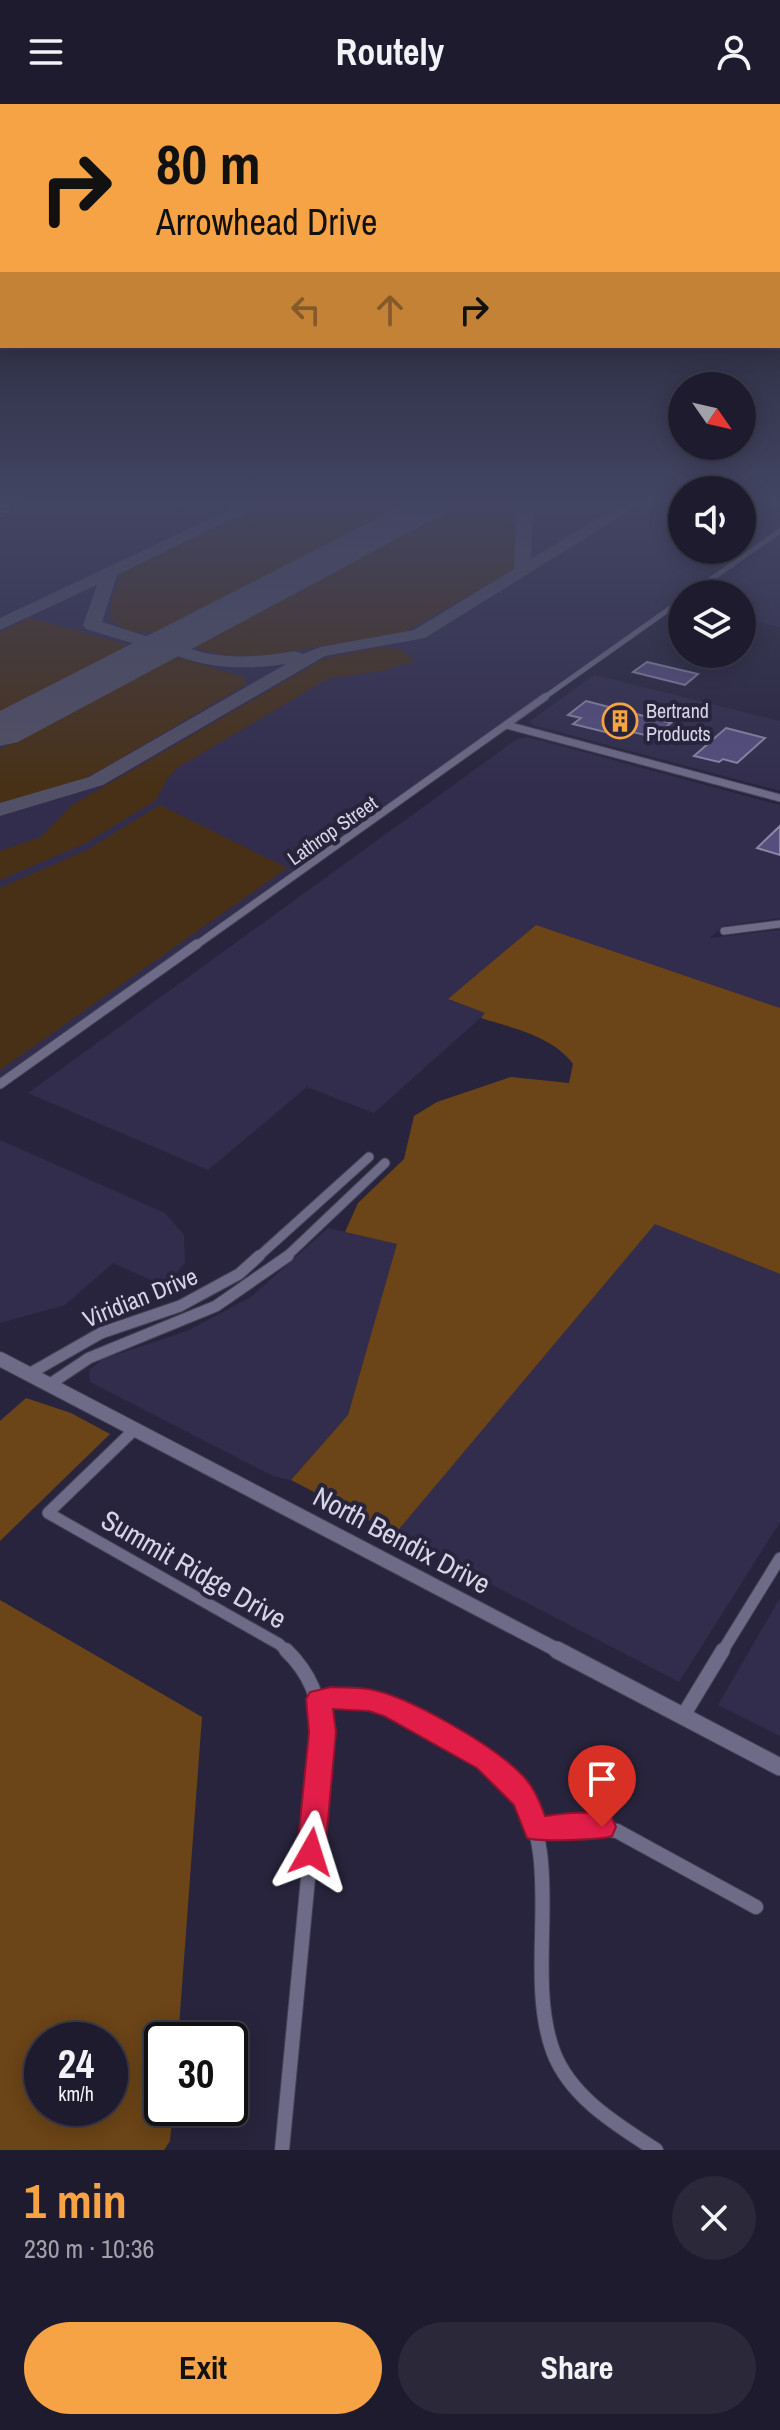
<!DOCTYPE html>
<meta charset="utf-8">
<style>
:root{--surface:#1e1b2e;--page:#2b283a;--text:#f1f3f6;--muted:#a1a1aa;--line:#3c394a;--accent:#f5a345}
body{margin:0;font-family:"Archivo Narrow",sans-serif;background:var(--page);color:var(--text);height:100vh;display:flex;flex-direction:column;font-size:30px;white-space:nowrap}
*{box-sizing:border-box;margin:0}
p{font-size:26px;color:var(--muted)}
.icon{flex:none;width:44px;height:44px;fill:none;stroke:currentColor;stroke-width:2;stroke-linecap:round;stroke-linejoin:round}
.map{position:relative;height:2046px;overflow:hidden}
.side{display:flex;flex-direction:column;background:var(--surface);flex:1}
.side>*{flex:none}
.banner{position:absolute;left:0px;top:0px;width:780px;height:244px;box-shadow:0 4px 20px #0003,0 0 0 2px var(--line);background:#f5a345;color:#111;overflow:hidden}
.needle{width:52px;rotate:124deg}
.fabs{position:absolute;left:668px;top:268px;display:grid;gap:16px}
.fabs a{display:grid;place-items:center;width:88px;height:88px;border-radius:50%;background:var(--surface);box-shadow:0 4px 20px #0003,0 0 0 2px var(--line);font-size:40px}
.speed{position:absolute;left:24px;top:1918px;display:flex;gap:16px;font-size:40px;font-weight:700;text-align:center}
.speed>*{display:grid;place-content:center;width:104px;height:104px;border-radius:50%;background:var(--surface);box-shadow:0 4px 20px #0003,0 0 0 2px var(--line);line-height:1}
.speed small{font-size:20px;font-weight:400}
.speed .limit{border:4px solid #111;border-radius:12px;background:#fff;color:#111}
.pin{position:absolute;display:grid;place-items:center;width:68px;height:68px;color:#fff;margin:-82px -34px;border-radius:50% 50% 50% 0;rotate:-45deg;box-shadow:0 0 8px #0007}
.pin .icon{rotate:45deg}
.me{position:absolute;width:88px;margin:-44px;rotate:6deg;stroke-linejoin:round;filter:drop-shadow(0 0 6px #0008)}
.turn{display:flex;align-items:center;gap:28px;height:168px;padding:0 24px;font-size:36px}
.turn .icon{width:104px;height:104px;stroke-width:2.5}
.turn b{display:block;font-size:56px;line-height:68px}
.lanes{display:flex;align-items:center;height:76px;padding:0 24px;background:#0003;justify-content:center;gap:40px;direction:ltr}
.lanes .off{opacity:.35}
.round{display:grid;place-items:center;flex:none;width:84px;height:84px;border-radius:42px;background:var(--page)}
.head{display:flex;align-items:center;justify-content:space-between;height:136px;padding:0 24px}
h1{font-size:48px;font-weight:700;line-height:60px;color:var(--accent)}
.primary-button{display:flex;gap:16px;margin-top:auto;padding:16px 24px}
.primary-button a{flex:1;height:92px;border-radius:48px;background:var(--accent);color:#111;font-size:32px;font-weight:700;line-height:92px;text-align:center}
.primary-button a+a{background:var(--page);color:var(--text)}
header{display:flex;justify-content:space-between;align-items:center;height:104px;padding:0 24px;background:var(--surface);font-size:36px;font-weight:700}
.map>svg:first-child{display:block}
</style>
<header><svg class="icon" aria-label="menu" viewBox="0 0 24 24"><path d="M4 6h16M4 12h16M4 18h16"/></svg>Routely<svg class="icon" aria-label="person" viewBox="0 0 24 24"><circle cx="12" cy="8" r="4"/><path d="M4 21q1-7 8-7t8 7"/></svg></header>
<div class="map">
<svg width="780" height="2046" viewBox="0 0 780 2046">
<rect width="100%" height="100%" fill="#28243d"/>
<g fill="#322d4c">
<polygon points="15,399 682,399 682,446 742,446 742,399 780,399 780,523 742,515 742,490 682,490 682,501 673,499 0,973 0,405"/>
<polygon points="594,571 780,617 780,687 532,621 530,617"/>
<polygon points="528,633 780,701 780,814 723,822 710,834 780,826 780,904 536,821 449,896 486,909 374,1009 307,983 208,1066 28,989 517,635"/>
<polygon points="0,1036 165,1109 184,1131 185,1159 164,1182 113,1159 65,1201 0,1219"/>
<polygon points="655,1119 780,1170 780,1418 679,1578 395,1430"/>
<polygon points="328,1124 398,1140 348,1311 291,1376 273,1372 90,1278 89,1266 103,1255 187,1227 251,1193"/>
<polygon points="780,1494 780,1632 718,1601"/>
</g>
<g fill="#483016">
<path d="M 267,399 L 414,399 L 163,527 C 144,530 124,529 110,514 L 113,490 L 123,468 Z"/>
<polygon points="462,399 514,399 516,464 405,528 243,556 195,544 196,540"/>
<polygon points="30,514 122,539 129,545 0,612 0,528"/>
<polygon points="379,543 403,546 414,557 383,567 329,574 177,664 168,674 156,696 86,739 0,776 0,747 41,733 72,701 323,555"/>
<polygon points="174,552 244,573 245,581 99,667 74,679 0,699 0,645"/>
<polygon points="160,701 287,764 0,966 0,784 87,746"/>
</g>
<g fill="#6b4417" fill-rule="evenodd">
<path d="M 536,821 L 780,904 L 780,1170 L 655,1120 L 395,1430 L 291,1376 L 348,1311 L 397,1140 L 345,1128 L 358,1099 L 404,1055 L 414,1012 L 437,998 L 511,973 L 569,979 L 573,960 C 553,932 512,924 481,914 L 485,909 L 448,895 Z"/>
<polygon points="26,1294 71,1309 110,1330 0,1437 0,1317"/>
<path d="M 0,1496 L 202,1613 L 178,1936 L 162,1936 L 162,2004 L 173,2004 L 170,2037 L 164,2046 L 0,2046 ZM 42,1936 L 110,1936 L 110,2004 L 42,2004 Z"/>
</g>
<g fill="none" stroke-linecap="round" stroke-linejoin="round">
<g fill="#525066" fill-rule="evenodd">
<polygon points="162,399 183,399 168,407 163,405"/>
<path d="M 244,399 L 264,399 L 117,471 L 102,518 L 149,533 L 184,530 L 187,534 L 183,542 C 220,557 258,553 296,547 L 303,550 L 320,543 L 414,526 L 514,465 L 517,399 L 533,399 L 531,455 L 623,399 L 642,399 L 425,534 L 325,552 L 103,681 L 0,712 L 0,699 L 89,673 L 286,560 C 244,566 206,565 167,548 L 165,542 L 148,544 L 86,525 L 83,521 L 97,481 L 0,526 L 0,514 Z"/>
</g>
<polygon fill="#525066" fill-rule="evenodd" points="407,399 455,399 449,407 18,638 0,642 0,607"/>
</g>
<g fill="#564e7f" stroke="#8b88a6" stroke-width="2">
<polygon points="647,558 698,570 685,581 633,568"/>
<polygon points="586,597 671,619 653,633 616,624 609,629 573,620 581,614 568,611"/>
<polygon points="726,624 765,634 737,659 723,655 719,658 694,652"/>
<polygon points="780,722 780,751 757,744"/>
</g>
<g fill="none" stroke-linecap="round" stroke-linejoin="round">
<g stroke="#444155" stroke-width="6">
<g id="minor-far4">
<polyline points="0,403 10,399"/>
<polyline points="690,490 780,427"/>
<polyline points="542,595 682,496"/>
</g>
</g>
<g stroke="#444155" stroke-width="9">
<g id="minor-far3">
<polyline points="507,621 780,694"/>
<polyline points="724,827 780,820"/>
<polyline points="195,842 545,593"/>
</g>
</g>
<g stroke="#444155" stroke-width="11">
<g id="minor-far2">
<polyline points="0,980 197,840"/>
<polyline points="257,1154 369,1053"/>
<polyline points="285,1154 385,1059"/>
</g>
</g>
<g stroke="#444155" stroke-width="13">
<g id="minor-far1">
<polyline points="29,1270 101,1229 180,1202 239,1170 259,1152"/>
<polyline points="50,1280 89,1254 216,1202 288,1152"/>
<polyline points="135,1325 48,1409 279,1540 288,1548"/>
<polyline points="722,1548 780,1454"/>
</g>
</g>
<g stroke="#444155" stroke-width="16">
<g id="minor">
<path d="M 319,1595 C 365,1592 399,1608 439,1629 C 465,1643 496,1656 514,1680 C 568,1751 523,1865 553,1947 C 570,1993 617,2021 656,2046"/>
<polyline points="683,1612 723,1546"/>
<polyline points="537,1725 577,1721 617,1727 756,1803"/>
<path d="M 282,2046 L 322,1628 C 320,1595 310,1569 286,1546"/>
</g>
</g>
<g stroke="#444155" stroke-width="16">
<polyline id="tertiary-far1" points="0,1255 561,1548"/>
</g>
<g stroke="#444155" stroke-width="19">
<polyline id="tertiary" points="557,1546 780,1663"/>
</g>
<use href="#minor-far4" stroke="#6e6b88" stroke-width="5"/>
<use href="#minor-far3" stroke="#6e6b88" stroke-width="7"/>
<use href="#minor-far2" stroke="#6e6b88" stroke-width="9"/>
<use href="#minor-far1" stroke="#6e6b88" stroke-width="11"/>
<use href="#minor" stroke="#6e6b88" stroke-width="14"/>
<use href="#tertiary-far1" stroke="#6e6b88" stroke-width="14"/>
<use href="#tertiary" stroke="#6e6b88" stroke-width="17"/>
<g stroke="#7d7b8f" stroke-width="4">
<polyline id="rail" points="0,411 22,399"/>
</g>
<use href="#rail" stroke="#28243d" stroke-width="2" stroke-dasharray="5" stroke-linecap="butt"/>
</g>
<linearGradient id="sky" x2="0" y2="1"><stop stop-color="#161422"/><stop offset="0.58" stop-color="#424562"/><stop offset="1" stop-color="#424562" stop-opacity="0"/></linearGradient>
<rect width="780" height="685" fill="url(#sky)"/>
<path fill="#e11d48" stroke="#92132f" stroke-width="2" d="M 331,1583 C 343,1584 356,1583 368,1585 C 407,1591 492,1641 520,1669 C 533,1681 539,1696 545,1712 C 568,1709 590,1706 612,1714 L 616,1723 L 612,1732 C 601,1736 538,1738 527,1734 L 514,1701 L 477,1664 L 384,1612 L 369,1607 L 333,1605 L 336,1628 L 325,1748 L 320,1757 L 311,1761 L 301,1757 L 297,1748 L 309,1628 L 306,1595 L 310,1588 Z"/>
<defs>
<g id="building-ring" transform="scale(1.8)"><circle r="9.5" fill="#28243d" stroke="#f5a345" stroke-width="1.5"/><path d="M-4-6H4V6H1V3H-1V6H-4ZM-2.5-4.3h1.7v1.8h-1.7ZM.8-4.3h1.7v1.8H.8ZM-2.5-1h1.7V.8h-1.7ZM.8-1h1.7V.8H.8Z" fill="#f5a345"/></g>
</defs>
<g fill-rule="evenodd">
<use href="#building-ring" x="620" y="617"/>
</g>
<g text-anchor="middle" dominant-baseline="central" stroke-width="8" stroke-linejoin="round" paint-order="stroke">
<g font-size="20" fill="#d6d5e5" stroke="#28243d" text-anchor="start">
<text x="646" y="606">Bertrand<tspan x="646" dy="23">Products</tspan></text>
</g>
<g font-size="20" fill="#d6d5e5" stroke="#28243d">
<text transform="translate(332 726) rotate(-35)">Lathrop Street</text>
</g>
<g font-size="24" fill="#d6d5e5" stroke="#28243d">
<text transform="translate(140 1193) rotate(-22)">Viridian Drive</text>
</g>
<g font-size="28" fill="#d6d5e5" stroke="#28243d">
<text transform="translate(402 1436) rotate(28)">North Bendix Drive</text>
<text transform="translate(194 1465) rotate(30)">Summit Ridge Drive</text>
</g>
</g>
</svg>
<div class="fabs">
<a><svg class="needle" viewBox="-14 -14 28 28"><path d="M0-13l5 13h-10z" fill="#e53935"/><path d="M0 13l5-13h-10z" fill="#a1a1aa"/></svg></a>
<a><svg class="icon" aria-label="sound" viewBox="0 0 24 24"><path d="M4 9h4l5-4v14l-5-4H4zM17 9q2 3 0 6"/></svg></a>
<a><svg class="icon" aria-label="layers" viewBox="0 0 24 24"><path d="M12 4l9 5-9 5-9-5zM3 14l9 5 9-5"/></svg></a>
</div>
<div class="speed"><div>24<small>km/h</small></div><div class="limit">30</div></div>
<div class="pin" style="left:602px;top:1723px;background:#d93025"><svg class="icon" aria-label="arrive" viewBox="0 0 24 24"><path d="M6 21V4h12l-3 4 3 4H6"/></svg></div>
<svg class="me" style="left:311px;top:1748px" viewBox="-20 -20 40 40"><path d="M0-17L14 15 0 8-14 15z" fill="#e11d48" stroke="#fff" stroke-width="4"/></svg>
<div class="banner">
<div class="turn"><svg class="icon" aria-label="right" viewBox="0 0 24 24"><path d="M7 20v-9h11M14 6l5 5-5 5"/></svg><div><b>80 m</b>Arrowhead Drive</div></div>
<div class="lanes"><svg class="icon off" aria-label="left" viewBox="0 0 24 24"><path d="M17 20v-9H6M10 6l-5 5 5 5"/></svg><svg class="icon off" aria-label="ahead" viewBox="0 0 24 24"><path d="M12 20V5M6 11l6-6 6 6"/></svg><svg class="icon" aria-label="right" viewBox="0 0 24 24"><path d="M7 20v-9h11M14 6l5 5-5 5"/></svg></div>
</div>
</div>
<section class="side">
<div class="head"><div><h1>1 min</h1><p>230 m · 10:36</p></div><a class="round"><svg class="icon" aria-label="close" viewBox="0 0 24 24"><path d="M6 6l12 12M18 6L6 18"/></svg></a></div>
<div class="primary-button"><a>Exit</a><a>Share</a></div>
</section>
